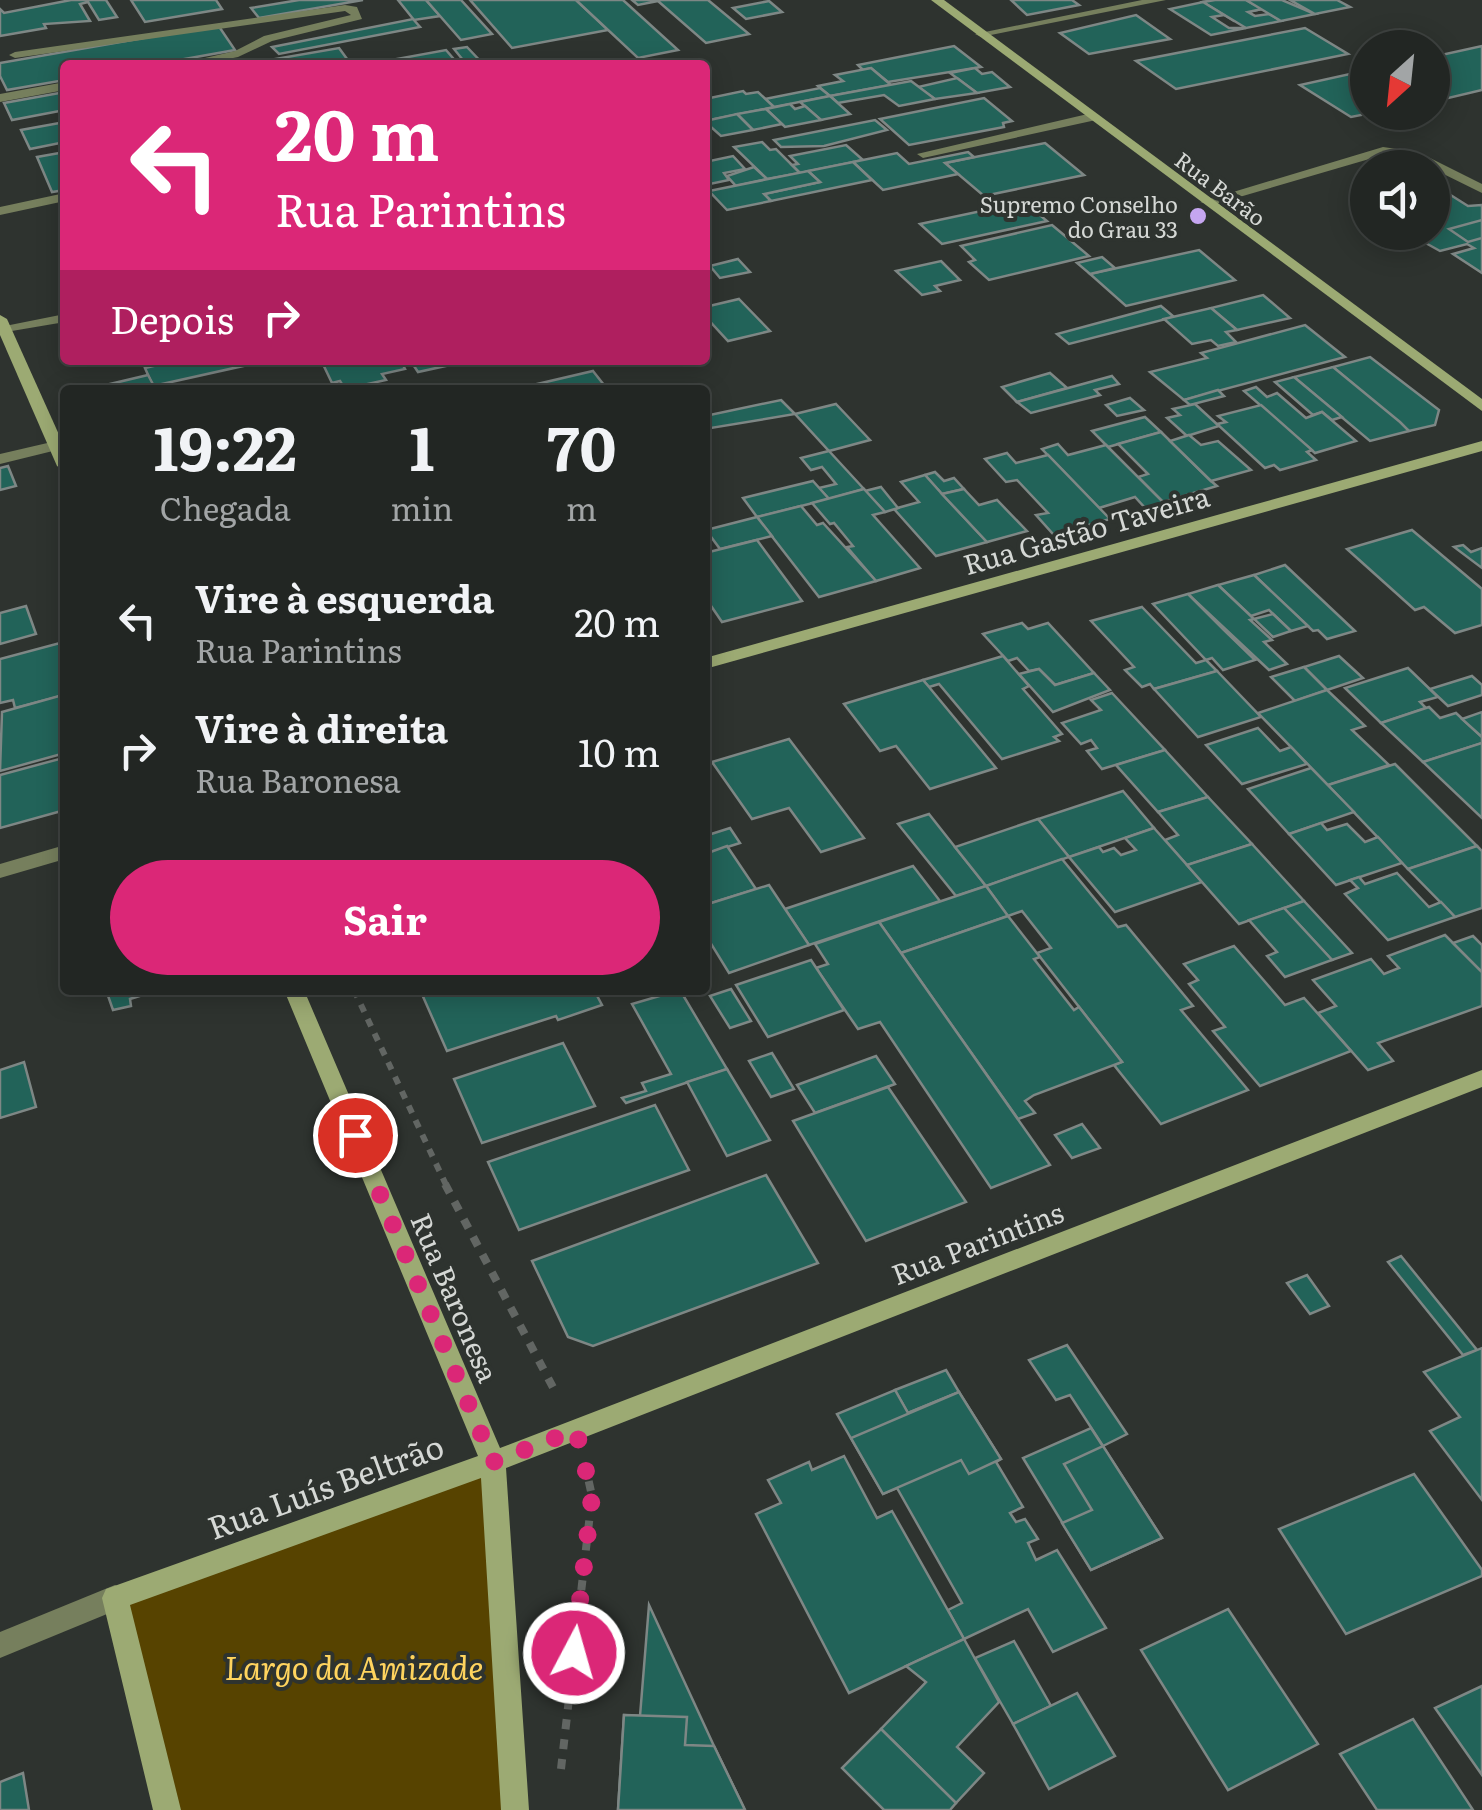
<!DOCTYPE html>
<html lang="pt">
<meta charset="utf-8">
<style>
:root{--surface:#222623;--page:#2a2e2b;--text:#f1f3f6;--muted:#a2a5a6;--line:#3f4341;--accent:#db2777}
body{margin:0;font-family:Literata,serif;background:var(--page);color:var(--text);height:100vh;display:flex;flex-direction:column;font-size:38px;white-space:nowrap}
*{box-sizing:border-box;margin:0}
p{font-size:32px;color:var(--muted)}
.icon{flex:none;width:55px;height:55px;fill:none;stroke:currentColor;stroke-width:2;stroke-linecap:round;stroke-linejoin:round}
.map{position:relative;flex:1;overflow:hidden}
.panel{position:absolute;left:60px;top:385px;width:650px;height:610px;display:flex;flex-direction:column;background:var(--surface);border-radius:10px;box-shadow:0 5px 25px #0003,0 0 0 2px var(--line)}
.panel>*{flex:none}
.top-card{position:absolute;left:60px;top:60px;width:650px;height:305px;border-radius:10px;box-shadow:0 5px 25px #0003,0 0 0 2px var(--line);background:#db2777;color:#fff;overflow:hidden}
.needle{width:65px;rotate:207deg}
.fabs{position:absolute;left:1350px;top:30px;display:grid;gap:20px}
.fabs a{display:grid;place-items:center;width:100px;height:100px;border-radius:50%;background:var(--surface);box-shadow:0 5px 25px #0003,0 0 0 2px var(--line);font-size:50px}
.pin{position:absolute;display:grid;place-items:center;width:85px;height:85px;color:#fff;margin:-42px;border:5px solid #fff;border-radius:50%;box-shadow:0 2px 10px #0007}
.me{position:absolute;width:110px;margin:-55px;rotate:6deg;stroke-linejoin:round;filter:drop-shadow(0 0 8px #0008)}
.turn{display:flex;align-items:center;gap:35px;height:210px;padding:0 50px;font-size:45px}
.turn .icon{width:130px;height:130px;stroke-width:2.5}
.turn b{display:block;font-size:70px;line-height:85px}
.then{display:flex;align-items:center;height:95px;padding:0 50px;background:#0003;gap:20px;font-size:38px}
.eta{display:flex;justify-content:space-evenly;align-items:center;height:170px;text-align:center}
.eta b{font-size:60px;font-weight:700;line-height:70px}
.button{display:flex;gap:20px;margin-top:auto;padding:20px 50px}
.button a{flex:1;height:115px;border-radius:60px;background:var(--accent);color:#fff;font-size:40px;font-weight:700;line-height:115px;text-align:center}
ul{padding:0;list-style:none}
li{display:flex;align-items:center;gap:30px;height:130px;padding:0 50px}
li div{flex:1}
li b{display:block;font-size:38px}
li em{font-style:normal}
.map>svg:first-child{display:block}
</style>
<div class="map">
<svg width="1482" height="1810" viewBox="0 0 1482 1810">
<rect width="100%" height="100%" fill="#2e332f"/>
<polygon fill="#574300" points="493,1462 515,1810 167,1810 115,1598"/>
<g fill="#226359" stroke="#7e8785" stroke-width="2.5">
<polygon points="71,0 106,0 117,17 99,20 88,2 80,4 90,21 44,24 46,28 0,36 0,9 4,13"/>
<polygon points="131,0 216,0 222,9 145,22"/>
<polygon points="299,0 363,0 259,18 251,8"/>
<polygon points="398,0 426,0 440,16 414,20"/>
<polygon points="426,0 461,0 492,34 461,40"/>
<polygon points="470,0 576,0 608,30 512,48"/>
<polygon points="576,0 623,0 678,50 638,58"/>
<polygon points="632,0 708,0 749,34 706,43 658,1 638,5"/>
<polygon points="1011,0 1072,0 1079,5 1027,15"/>
<polygon points="1215,0 1246,0 1262,9 1248,12 1255,16 1234,21 1203,2"/>
<polygon points="1215,0 1246,0 1262,9 1248,12 1255,16 1269,14 1281,21 1246,28 1203,2"/>
<polygon points="1246,0 1282,0 1315,14 1281,21"/>
<polygon points="1290,0 1337,0 1350,7 1315,14"/>
<polygon points="769,1 782,12 746,19 733,8"/>
<polygon points="1203,2 1224,15 1212,17 1229,28 1246,28 1211,35 1170,9"/>
<polygon points="1136,15 1170,39 1089,54 1060,33"/>
<polygon points="413,19 420,27 279,54 272,47"/>
<polygon points="218,25 235,50 151,65 142,65 140,60 127,62 129,65 65,65 65,80 7,90 0,76 0,63"/>
<polygon points="1305,28 1348,54 1176,89 1136,61"/>
<polygon points="954,46 981,67 888,82 871,68 863,70 858,65"/>
<polygon points="1482,46 1482,90 1440,100 1432,95 1432,57"/>
<polygon points="467,47 483,64 467,65 454,49"/>
<polygon points="339,48 350,63 258,62"/>
<polygon points="446,50 458,64 375,63"/>
<polygon points="871,68 891,85 830,96 818,86 843,81 835,75"/>
<polygon points="975,68 982,74 992,72 1010,87 977,93 950,73"/>
<polygon points="1368,70 1368,112 1412,112 1381,119 1371,113 1351,117 1300,85"/>
<polygon points="957,78 977,93 935,99 918,87"/>
<polygon points="911,81 935,99 899,106 884,95 838,103 830,96"/>
<polygon points="820,88 830,96 774,107 765,99"/>
<polygon points="743,91 746,94 758,92 774,107 705,121 705,99"/>
<polygon points="65,92 65,110 12,120 4,103"/>
<polygon points="830,96 850,114 821,120 800,102"/>
<polygon points="984,98 1012,121 1003,123 1004,127 909,145 880,119"/>
<polygon points="790,104 795,109 805,106 821,120 785,127 766,109"/>
<polygon points="766,109 782,124 753,130 737,114"/>
<polygon points="737,114 753,130 721,136 710,126 705,127 705,121"/>
<polygon points="875,120 887,130 824,146 781,147 774,140"/>
<polygon points="65,122 65,142 30,149 21,130"/>
<polygon points="762,142 770,150 776,149 800,173 767,179 734,147"/>
<polygon points="1045,143 1084,175 984,196 945,163"/>
<polygon points="846,145 863,160 800,173 792,165 798,164 790,156"/>
<polygon points="65,152 65,190 52,192 37,157"/>
<polygon points="968,152 974,157 945,163 958,174 883,190 853,162 897,153 909,164"/>
<polygon points="733,156 745,169 724,173 729,180 705,185 705,162"/>
<polygon points="853,162 872,180 771,201 764,194 820,182 808,171"/>
<polygon points="754,167 767,179 736,186 727,176"/>
<polygon points="808,171 820,182 764,194 771,201 727,210 709,191"/>
<polygon points="1449,194 1468,206 1482,205 1482,273 1453,254 1474,248 1467,244 1440,251 1406,232 1432,232 1432,199"/>
<polygon points="1024,202 1047,221 942,244 920,224"/>
<polygon points="1482,220 1482,238 1468,242 1449,229"/>
<polygon points="1052,225 1089,256 989,280 969,262 975,260 961,246"/>
<polygon points="1199,250 1235,280 1126,306 1090,274"/>
<polygon points="1102,257 1115,268 1090,274 1077,263"/>
<polygon points="738,259 750,272 720,278 710,266"/>
<polygon points="941,261 960,280 935,286 940,291 922,295 896,271"/>
<polygon points="1263,295 1290,318 1237,330 1211,308"/>
<polygon points="739,299 770,331 728,341 705,316 705,307"/>
<polygon points="1161,306 1174,317 1069,344 1057,334"/>
<polygon points="1211,308 1237,330 1226,332 1236,342 1218,346 1211,340 1192,344 1164,319"/>
<polygon points="1305,325 1345,357 1184,400 1150,372 1207,358 1201,353"/>
<polygon points="1370,357 1439,410 1435,425 1409,431 1333,367"/>
<polygon points="179,360 270,360 153,386 145,368"/>
<polygon points="321,360 400,360 405,369 382,374 386,380 345,389 340,381 332,383"/>
<polygon points="424,360 473,360 418,372 412,363"/>
<polygon points="1333,367 1400,422 1409,431 1370,441 1294,377"/>
<polygon points="593,371 604,385 583,390 520,388"/>
<polygon points="1050,373 1067,388 1017,402 1002,387"/>
<polygon points="148,375 155,388 108,390 106,385"/>
<polygon points="1112,376 1119,384 1095,390 1100,395 1031,413 1017,402"/>
<polygon points="1294,377 1342,417 1332,420 1322,412 1313,415 1275,382"/>
<polygon points="1256,387 1267,397 1277,393 1306,418 1322,412 1356,441 1315,453 1244,391"/>
<polygon points="1218,390 1224,396 1190,405 1184,400"/>
<polygon points="1130,398 1144,410 1117,416 1106,405"/>
<polygon points="781,400 795,414 711,428 705,420 705,416"/>
<polygon points="836,404 870,440 829,451 795,414"/>
<polygon points="1195,404 1219,426 1187,436 1167,418 1180,415 1173,409"/>
<polygon points="1261,405 1312,450 1307,452 1316,460 1280,470 1274,465 1265,468 1217,424 1226,422 1218,416"/>
<polygon points="1145,417 1161,432 1108,447 1092,431"/>
<polygon points="1161,432 1211,481 1217,486 1163,502 1138,477 1148,474 1118,444"/>
<polygon points="1189,435 1201,445 1218,441 1251,470 1211,481 1170,441"/>
<polygon points="1058,444 1068,455 1106,445 1166,505 1147,510 1135,497 1099,508 1042,449"/>
<polygon points="829,451 864,489 829,499 819,488 836,484 822,467 811,470 801,458"/>
<polygon points="1007,453 1016,463 1048,455 1110,519 1067,531 1075,540 1062,544 1036,515 1048,513 1017,480 1006,482 985,459"/>
<polygon points="8,466 16,486 0,490 0,468"/>
<polygon points="935,472 944,481 954,478 964,489 942,494 925,475"/>
<polygon points="925,475 942,494 987,542 936,556 894,509 919,502 901,482"/>
<polygon points="813,481 829,499 757,517 743,498"/>
<polygon points="881,487 898,508 885,512 865,491"/>
<polygon points="864,489 885,512 873,515 920,568 876,581 847,547 853,546 834,523 830,524 812,503"/>
<polygon points="964,489 979,505 997,500 1027,531 987,542 942,494"/>
<polygon points="801,506 817,525 823,523 876,581 819,597 757,517"/>
<polygon points="757,517 772,536 720,549 706,530"/>
<polygon points="1412,530 1482,589 1482,625 1455,633 1424,607 1415,610 1347,549"/>
<polygon points="757,540 802,601 722,622 705,597 705,553"/>
<polygon points="1463,545 1471,552 1482,548 1482,568 1454,547"/>
<polygon points="1285,565 1355,631 1327,639 1318,630 1313,631 1254,575"/>
<polygon points="1254,575 1308,626 1291,631 1269,610 1251,616 1218,585"/>
<polygon points="1218,585 1254,619 1250,620 1272,640 1264,642 1287,664 1269,670 1188,594"/>
<polygon points="1188,594 1224,630 1255,660 1223,670 1212,658 1206,660 1153,604"/>
<polygon points="26,606 36,634 0,644 0,613"/>
<polygon points="1142,607 1196,663 1206,660 1217,671 1154,689 1150,684 1142,687 1125,670 1134,667 1091,621"/>
<polygon points="1273,614 1291,631 1273,637 1254,619"/>
<polygon points="1022,623 1028,629 1048,623 1094,673 1055,685 1039,669 1029,671 1017,658 1008,661 983,634"/>
<polygon points="60,643 65,656 65,695 15,708 13,700 0,703 0,659"/>
<polygon points="1003,656 1029,686 1023,689 1062,734 1054,737 1059,741 1002,759 939,684 929,687 923,680"/>
<polygon points="1339,656 1363,678 1327,690 1304,667"/>
<polygon points="1304,667 1327,690 1295,701 1271,677"/>
<polygon points="1408,668 1438,697 1420,702 1426,708 1381,723 1345,688"/>
<polygon points="1039,669 1055,685 1094,673 1110,690 1053,712 1019,674"/>
<polygon points="1217,671 1261,717 1198,737 1154,689"/>
<polygon points="1472,676 1482,685 1482,695 1448,706 1430,689"/>
<polygon points="923,680 929,687 996,768 930,789 896,746 880,751 844,704"/>
<polygon points="1327,690 1365,726 1352,730 1389,765 1328,785 1258,713"/>
<polygon points="1112,693 1165,750 1102,769 1087,751 1097,748 1091,740 1081,744 1062,723 1101,710 1091,700"/>
<polygon points="59,696 65,713 65,753 0,771 2,712"/>
<polygon points="1429,707 1440,718 1456,713 1482,737 1482,743 1423,762 1381,723"/>
<polygon points="1482,712 1482,737 1462,719"/>
<polygon points="1258,728 1280,751 1291,747 1307,764 1242,784 1206,745"/>
<polygon points="789,739 864,838 821,852 789,808 752,819 712,762"/>
<polygon points="1482,743 1482,818 1423,762"/>
<polygon points="1165,750 1208,797 1158,812 1116,765"/>
<polygon points="63,758 65,810 0,828 0,775"/>
<polygon points="1395,764 1477,846 1408,869 1328,785"/>
<polygon points="1311,768 1354,812 1289,834 1248,789"/>
<polygon points="1123,791 1154,828 1069,857 1038,819"/>
<polygon points="1208,797 1252,844 1187,865 1165,840 1178,835 1158,812"/>
<polygon points="929,814 955,847 986,886 956,896 898,824"/>
<polygon points="1038,819 1069,857 986,886 955,847"/>
<polygon points="1321,823 1327,830 1347,824 1365,842 1378,837 1402,863 1336,885 1289,834"/>
<polygon points="730,828 740,843 705,854 705,836"/>
<polygon points="1154,828 1202,882 1115,912 1069,857 1099,847 1103,852 1114,848 1121,855 1136,850 1125,838"/>
<polygon points="1252,844 1304,901 1239,924 1187,865"/>
<polygon points="727,846 756,889 705,905 705,854"/>
<polygon points="1477,846 1482,851 1482,908 1455,917 1408,869"/>
<polygon points="1062,859 1118,927 1126,925 1193,1006 1181,1010 1248,1090 1161,1124 1114,1065 1122,1062 1037,953 1051,948 1022,911 1008,916 986,886"/>
<polygon points="913,866 940,901 809,945 785,909"/>
<polygon points="1397,873 1429,907 1441,902 1455,917 1388,940 1345,894 1358,888 1350,880 1359,877 1365,884"/>
<polygon points="769,885 809,945 729,973 705,934 705,905"/>
<polygon points="986,886 1008,916 901,953 879,922"/>
<polygon points="1304,901 1352,953 1332,960 1284,908"/>
<polygon points="1284,908 1332,960 1285,977 1267,956 1277,952 1249,920"/>
<polygon points="1008,916 1040,957 1034,959 1074,1010 1079,1007 1122,1062 1034,1095 1025,1101 1035,1113 1018,1119 901,953"/>
<polygon points="879,922 901,953 1050,1165 991,1188 880,1022 858,1029 816,968 828,964 815,944"/>
<polygon points="1445,935 1482,972 1482,1006 1378,1043 1393,1061 1368,1070 1318,1013 1336,1006 1313,980 1371,959 1384,974 1399,968 1388,956"/>
<polygon points="1473,936 1482,945 1482,972 1453,943"/>
<polygon points="1234,946 1285,1005 1304,998 1351,1051 1260,1086 1213,1031 1225,1027 1189,984 1198,980 1184,964"/>
<polygon points="811,960 844,1010 768,1037 736,985"/>
<polygon points="731,989 751,1021 730,1028 710,996"/>
<polygon points="106,990 159,990 130,999 131,1006 113,1010"/>
<polygon points="428,990 594,990 602,1005 558,1020 556,1016 447,1051 421,992"/>
<polygon points="680,990 727,1069 626,1103 622,1098 646,1091 642,1083 671,1074 632,1004"/>
<polygon points="563,1043 595,1106 482,1143 454,1079"/>
<polygon points="772,1053 794,1089 771,1097 749,1061"/>
<polygon points="876,1056 895,1084 815,1113 797,1085"/>
<polygon points="24,1062 36,1107 0,1118 0,1070"/>
<polygon points="727,1069 770,1140 727,1156 687,1082"/>
<polygon points="888,1087 966,1202 866,1241 793,1121"/>
<polygon points="655,1105 689,1170 519,1230 488,1162"/>
<polygon points="1082,1124 1100,1148 1072,1158 1055,1135"/>
<polygon points="766,1175 818,1263 593,1346 568,1337 532,1261"/>
<polygon points="1401,1256 1477,1350 1463,1355 1388,1262"/>
<polygon points="1307,1275 1329,1306 1310,1314 1287,1283"/>
<polygon points="1067,1345 1127,1434 1103,1446 1070,1395 1056,1400 1029,1360"/>
<polygon points="1482,1348 1482,1500 1430,1431 1460,1417 1424,1372"/>
<polygon points="946,1370 959,1392 908,1413 895,1390"/>
<polygon points="895,1390 908,1413 959,1392 1001,1459 996,1462 1023,1507 1010,1513 1016,1522 1025,1519 1038,1539 1028,1543 1036,1560 1057,1550 1106,1628 1053,1652 1028,1609 964,1639 948,1610 962,1603 897,1488 883,1494 837,1414"/>
<polygon points="959,1392 1001,1459 969,1474 961,1460 883,1494 851,1438"/>
<polygon points="1091,1428 1162,1538 1091,1570 1023,1458"/>
<polygon points="1103,1446 1162,1538 1091,1570 1062,1523 1092,1510 1064,1464"/>
<polygon points="844,1456 877,1518 892,1511 964,1639 849,1693 756,1514 781,1503 768,1480 809,1462 812,1470"/>
<polygon points="1414,1474 1482,1570 1482,1576 1346,1634 1279,1529"/>
<polygon points="649,1605 714,1746 745,1810 618,1810 624,1715 640,1716"/>
<polygon points="1228,1609 1318,1744 1228,1790 1141,1650"/>
<polygon points="964,1639 999,1702 957,1747 984,1773 956,1803 881,1729 926,1682 906,1666"/>
<polygon points="1014,1641 1051,1706 1013,1724 975,1658"/>
<polygon points="1482,1686 1482,1775 1435,1708"/>
<polygon points="1077,1693 1115,1756 1049,1789 1013,1724"/>
<polygon points="624,1715 687,1717 685,1745 714,1746 745,1810 618,1810"/>
<polygon points="1413,1719 1473,1810 1377,1810 1340,1754"/>
<polygon points="881,1729 956,1803 950,1810 884,1810 842,1768"/>
<polygon points="23,1773 29,1810 0,1810 0,1782"/>
</g>
<g fill="none" stroke-linecap="round" stroke-linejoin="round">
<polyline stroke="#626663" stroke-width="6" stroke-dasharray="8 8" stroke-linecap="butt" points="354,990 447,1187"/>
<g stroke="#626663" stroke-width="8" stroke-dasharray="10 10" stroke-linecap="butt">
<polyline points="445,1184 556,1393"/>
<polyline points="561,1769 592,1496 586,1469"/>
</g>
<g fill="#767f5d" fill-rule="evenodd">
<polygon points="345,5 357,7 362,19 272,41 238,57 199,65 175,65 235,51 264,36 351,15 345,11 15,58 9,55 15,52"/>
<polygon points="65,82 65,90 0,102 0,94"/>
<polygon points="1092,113 1098,117 1096,120 923,158 917,154"/>
<polygon points="1383,147 1418,152 1482,184 1482,193 1411,158 1383,155 1212,205 1200,202"/>
<polygon points="65,193 65,201 0,215 0,207"/>
<polygon points="65,314 65,322 0,333 0,327"/>
<polygon points="56,441 64,446 61,449 0,464 0,454"/>
</g>
<g fill="#767f5d" fill-rule="evenodd">
<polygon points="1142,0 1166,0 981,37 975,34"/>
<polygon points="65,845 65,859 0,878 0,864"/>
<polygon points="115,1585 124,1589 128,1598 124,1607 0,1658 0,1632"/>
</g>
<g fill="#9caa73" fill-rule="evenodd">
<polygon points="931,0 944,0 1482,399 1482,411"/>
<polygon points="0,315 7,319 65,448 65,471 57,466 0,335"/>
<polygon points="1482,441 1482,451 705,669 705,658"/>
<polygon points="284,990 304,990 500,1448 1482,1070 1482,1087 506,1468 529,1810 501,1810 481,1478 130,1605 181,1810 153,1810 102,1598 106,1589 478,1456"/>
</g>
</g>
<g fill="none" stroke-linecap="round" stroke-linejoin="round">
<polyline stroke="#db2777" stroke-width="18" stroke-dasharray="0 32.4" points="355,1135 493,1462 576,1430 592,1496 574,1653"/>
</g>
<circle fill="#c5a6f0" stroke="#2e332f" stroke-width="4" cx="1198" cy="216" r="10"/>
<g text-anchor="middle" dominant-baseline="central" stroke-width="8" stroke-linejoin="round" paint-order="stroke">
<g font-size="22" fill="#d5d8d5" stroke="#2e332f">
<text transform="translate(1221 188) rotate(37)">Rua Barão</text>
</g>
<g font-size="22" fill="#d5d8d5" stroke="#2e332f" text-anchor="end">
<text x="1178" y="203">Supremo Conselho<tspan x="1178" dy="25">do Grau 33</tspan></text>
</g>
<g font-size="28" fill="#d5d8d5" stroke="#2e332f">
<text transform="translate(1086 529) rotate(-16)">Rua Gastão Taveira</text>
<text transform="translate(977 1242) rotate(-21)">Rua Parintins</text>
<text transform="translate(456 1297) rotate(67)">Rua Baronesa</text>
</g>
<g font-size="32" fill="#d5d8d5" stroke="#2e332f">
<text transform="translate(325 1485) rotate(-20)">Rua Luís Beltrão</text>
</g>
<g font-size="32" font-style="italic" fill="#ffd45e" stroke="#2e332f">
<text x="354" y="1666">Largo da Amizade</text>
</g>
</g>
</svg>
<div class="fabs">
<a><svg class="needle" viewBox="-14 -14 28 28"><path d="M0-13l5 13h-10z" fill="#e53935"/><path d="M0 13l5-13h-10z" fill="#a2a5a6"/></svg></a>
<a><svg class="icon" aria-label="sound" viewBox="0 0 24 24"><path d="M4 9h4l5-4v14l-5-4H4zM17 9q2 3 0 6"/></svg></a>
</div>
<div class="pin" style="left:355px;top:1135px;background:#d93025"><svg class="icon" aria-label="arrive" viewBox="0 0 24 24"><path d="M6 21V4h12l-3 4 3 4H6"/></svg></div>
<svg class="me" style="left:574px;top:1653px" viewBox="-20 -20 40 40"><circle r="17" fill="#db2777" stroke="#fff" stroke-width="3"/><path d="M0-11L8 9 0 5-8 9z" fill="#fff"/></svg>
<div class="top-card">
<div class="turn"><svg class="icon" aria-label="left" viewBox="0 0 24 24"><path d="M17 20v-9H6M10 6l-5 5 5 5"/></svg><div><b>20 m</b>Rua Parintins</div></div>
<div class="then">Depois<svg class="icon" aria-label="right" viewBox="0 0 24 24"><path d="M7 20v-9h11M14 6l5 5-5 5"/></svg></div>
</div>
<section class="panel">
<div class="eta">
<div><b>19:22</b><p>Chegada</p></div>
<div><b>1</b><p>min</p></div>
<div><b>70</b><p>m</p></div>
</div>
<ul>
<li><svg class="icon" aria-label="left" viewBox="0 0 24 24"><path d="M17 20v-9H6M10 6l-5 5 5 5"/></svg><div><b>Vire à esquerda</b><p>Rua Parintins</p></div><em>20 m</em></li>
<li><svg class="icon" aria-label="right" viewBox="0 0 24 24"><path d="M7 20v-9h11M14 6l5 5-5 5"/></svg><div><b>Vire à direita</b><p>Rua Baronesa</p></div><em>10 m</em></li>
</ul>
<div class="button"><a>Sair</a></div>
</section>
</div>
